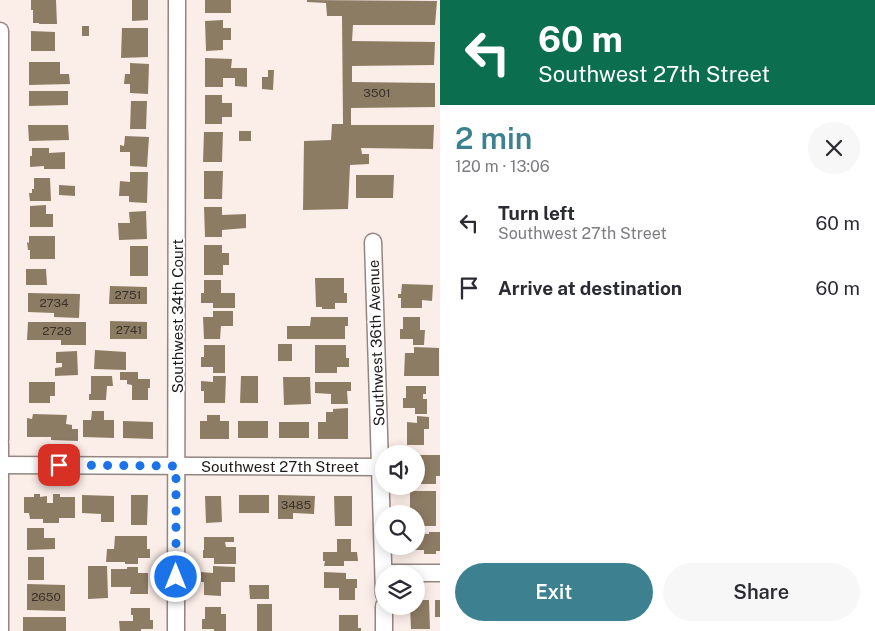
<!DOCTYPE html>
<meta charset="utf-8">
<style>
:root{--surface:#fff;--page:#f7f7f7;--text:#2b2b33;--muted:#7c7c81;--accent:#3d8190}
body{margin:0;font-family:"Public Sans",sans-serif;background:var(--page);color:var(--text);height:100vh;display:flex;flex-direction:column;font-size:19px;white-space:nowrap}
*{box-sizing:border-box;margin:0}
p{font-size:16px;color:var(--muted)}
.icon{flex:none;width:28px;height:28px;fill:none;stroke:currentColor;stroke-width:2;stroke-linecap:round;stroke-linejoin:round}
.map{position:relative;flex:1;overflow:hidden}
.panel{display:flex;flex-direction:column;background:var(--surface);width:435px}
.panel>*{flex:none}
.hud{background:#0b6e4f;color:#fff;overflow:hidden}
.buttons{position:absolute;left:375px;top:445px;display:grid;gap:10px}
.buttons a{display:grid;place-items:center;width:50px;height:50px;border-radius:50%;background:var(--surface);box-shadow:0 2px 12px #0003;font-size:25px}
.pin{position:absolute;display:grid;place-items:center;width:42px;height:42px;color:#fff;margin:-21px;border-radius:10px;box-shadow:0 2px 8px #0006}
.me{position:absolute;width:55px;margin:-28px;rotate:0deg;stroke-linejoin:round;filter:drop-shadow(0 0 4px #0008)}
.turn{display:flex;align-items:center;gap:18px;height:105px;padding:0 15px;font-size:22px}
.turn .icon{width:65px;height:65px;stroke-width:2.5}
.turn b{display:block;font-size:35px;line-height:42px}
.round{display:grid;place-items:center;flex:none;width:52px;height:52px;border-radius:26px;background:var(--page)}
.summary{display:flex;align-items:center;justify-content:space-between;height:85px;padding:0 15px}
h1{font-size:30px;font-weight:600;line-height:38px;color:var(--accent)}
.action{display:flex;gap:10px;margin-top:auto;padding:10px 15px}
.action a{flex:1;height:58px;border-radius:30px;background:var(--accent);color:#fff;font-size:20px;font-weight:600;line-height:58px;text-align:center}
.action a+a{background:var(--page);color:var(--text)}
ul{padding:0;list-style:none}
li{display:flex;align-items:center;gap:15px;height:65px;padding:0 15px}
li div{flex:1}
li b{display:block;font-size:19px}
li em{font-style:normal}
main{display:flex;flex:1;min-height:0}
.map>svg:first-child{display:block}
</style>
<main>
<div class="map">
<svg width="440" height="631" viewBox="0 0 440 631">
<rect width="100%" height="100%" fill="#fbede8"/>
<g fill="#8d7c64">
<polygon points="31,0 56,0 57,24 39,24 39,23 33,23 33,10 31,10"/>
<polygon points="132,0 148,0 148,20 132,21"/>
<rect x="205" y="0" width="26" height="13"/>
<polygon points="307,0 437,1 435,25 353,25 352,41 435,42 434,65 352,66 352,82 435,83 435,107 351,108 351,125 434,125 433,149 361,148 362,154 369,154 369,164 350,165 348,209 303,210 304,141 331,140 332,124 343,124 342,16 327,16 326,3 307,2"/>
<polygon points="223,20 223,28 231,28 231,40 223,40 223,50 206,51 205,21"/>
<rect x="82" y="26" width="7" height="10"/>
<polygon points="122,28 148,28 148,57 121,58"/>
<polygon points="31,31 55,32 55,51 31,51"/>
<polygon points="205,58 232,59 231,68 247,68 247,87 235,86 235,78 223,78 223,87 205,87"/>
<polygon points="29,62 60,62 60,74 69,74 70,84 29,85"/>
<polygon points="130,63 149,64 148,94 130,93 130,84 124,84 125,74 130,74"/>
<polygon points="268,70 274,70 273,90 262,89 262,77 268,77"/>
<polygon points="29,91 68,91 68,105 29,106"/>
<polygon points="205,95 222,95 222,103 232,103 232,117 222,117 222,124 205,124"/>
<polygon points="131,101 147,101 146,129 130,129"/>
<polygon points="28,125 68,125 69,140 29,141"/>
<rect x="239" y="131" width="12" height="10"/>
<polygon points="204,132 223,132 222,162 203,162"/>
<polygon points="125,136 149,137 147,167 130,166 130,152 120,152 120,145 124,146"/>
<polygon points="32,148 49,148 49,153 65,152 65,169 44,169 44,166 30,167 30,156 32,156"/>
<polygon points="204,171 223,171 222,199 204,199"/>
<polygon points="130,172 148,172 147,203 129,202 129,196 119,196 120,181 130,182"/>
<polygon points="356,175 394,175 393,198 356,198"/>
<polygon points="34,178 50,178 51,201 30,201 29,193 32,193 32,189 34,189"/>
<polygon points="59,185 75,186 75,196 59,195"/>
<polygon points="46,205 46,214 53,214 53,227 30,227 30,206"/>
<polygon points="204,207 222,207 222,215 246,214 246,228 222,230 222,237 205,237"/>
<polygon points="146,211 147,239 119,240 118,223 130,223 129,212"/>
<polygon points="29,236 55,236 55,259 30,259 30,250 28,250 27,242 29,243"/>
<polygon points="204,245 222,245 222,253 229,253 229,265 223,265 223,275 204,275"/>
<rect x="130" y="246" width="18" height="30"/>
<polygon points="26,269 46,269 47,285 26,285"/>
<polygon points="315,278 344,278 344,293 347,293 347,303 335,303 335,309 322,309 322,307 316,307"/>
<polygon points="204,280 221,280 221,293 235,293 235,308 213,308 213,303 201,303 201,293 204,293"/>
<polygon points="402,284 433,285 432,301 422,300 422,308 401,308 401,298 398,298 398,294 401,294"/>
<polygon points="110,286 147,287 147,304 109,304"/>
<polygon points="28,293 80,294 79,318 54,317 54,313 28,312"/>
<polygon points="213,311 233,311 233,326 221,326 220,339 204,339 203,317 213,317"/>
<polygon points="311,317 348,317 348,326 345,326 345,339 287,339 287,326 310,326"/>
<polygon points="403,317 420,317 420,330 425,330 424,345 413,345 413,339 400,339 400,329 403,329"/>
<polygon points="110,321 147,322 147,339 110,339"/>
<polygon points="28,322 86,322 86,345 61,345 61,340 27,340"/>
<rect x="278" y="344" width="14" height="17"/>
<polygon points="204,345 225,345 225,373 213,373 213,367 201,367 201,357 204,357"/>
<polygon points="315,345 346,345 346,358 349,358 349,367 337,367 337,373 315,373"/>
<polygon points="414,347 439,348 439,376 404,376 405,353 414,353"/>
<polygon points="95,350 126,352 126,370 94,369"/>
<polygon points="77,351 78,375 55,376 55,368 62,367 62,363 56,363 56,352"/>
<polygon points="120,372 138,372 138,379 150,379 150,388 148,388 148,400 132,400 132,385 127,384 127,380 120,380"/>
<polygon points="91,376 112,376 113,386 107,386 106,400 89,400 89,394 91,394"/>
<polygon points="213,376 226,376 225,403 204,403 204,391 201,391 201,381 213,382"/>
<polygon points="241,376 258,376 258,403 240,403"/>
<polygon points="283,377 310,377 311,404 284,405"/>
<polygon points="29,382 55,382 55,396 50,396 50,403 29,403"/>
<polygon points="315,382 351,382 351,391 347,391 348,404 331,404 331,394 315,393"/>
<polygon points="406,386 426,386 426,394 423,394 423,399 427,399 427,414 415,414 415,408 403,408 403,398 406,398"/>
<polygon points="348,408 348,439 318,439 318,422 326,422 326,412 333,412 333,409"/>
<polygon points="92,411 104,411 104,420 114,420 114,438 83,437 83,420 91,420"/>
<polygon points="33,414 67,415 66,424 72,425 72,429 78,429 78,441 51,440 51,437 27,437 27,418 32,419"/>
<polygon points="207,415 220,415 220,421 229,421 229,439 200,439 200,421 207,421"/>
<polygon points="417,416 429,417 429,429 424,429 424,445 407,445 407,422 417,423"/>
<polygon points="123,421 153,422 153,439 123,438"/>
<rect x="238" y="421" width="30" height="17"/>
<rect x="279" y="422" width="30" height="16"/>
<polygon points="416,455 440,455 440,476 436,476 436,484 418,484 418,477 416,477"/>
<polygon points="410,491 436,491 436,526 416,526 416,514 410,514"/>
<polygon points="34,494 40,494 40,497 47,496 47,503 53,503 53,494 60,494 60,497 75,497 75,518 59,518 59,523 43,523 43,519 30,519 29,513 24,513 24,497 34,497"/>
<polygon points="82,495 114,496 114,522 101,522 101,514 82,513"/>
<polygon points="131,495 148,495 147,525 131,525"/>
<rect x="239" y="495" width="30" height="18"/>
<polygon points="278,495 315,496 314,514 293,513 293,519 278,519"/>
<polygon points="205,496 221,496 222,522 206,523"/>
<polygon points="334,496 352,496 352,526 335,526"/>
<polygon points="27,528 44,528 44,538 55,538 55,549 27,550"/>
<polygon points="429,532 440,532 440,551 436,551 436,554 424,554 424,550 412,550 412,546 416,546 416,533 429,534"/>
<polygon points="115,536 147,536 147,549 150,549 150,558 138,558 138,564 125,564 125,562 106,562 107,549 114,549"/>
<polygon points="204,537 234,537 234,542 225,542 226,547 236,547 236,564 214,564 214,558 203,558 203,550 204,550"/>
<polygon points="337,539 351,539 351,552 357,552 358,561 344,561 344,566 324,566 325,561 323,561 323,552 337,552"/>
<rect x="28" y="557" width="16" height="23"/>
<polygon points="88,566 107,566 108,598 88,599"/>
<polygon points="213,566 235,567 235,582 221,582 221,596 204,595 204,582 201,582 201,572 213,573"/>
<polygon points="127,567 138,567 138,573 148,573 148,594 130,594 131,587 111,587 111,569 127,569"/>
<polygon points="324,572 346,573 346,579 357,579 357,588 355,588 355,600 339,600 339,588 324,588"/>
<polygon points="27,584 65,585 65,611 27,610"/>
<polygon points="249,585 269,585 269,599 250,599"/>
<polygon points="416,600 429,600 430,629 411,629 410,606 416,606"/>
<rect x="435" y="600" width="5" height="17"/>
<rect x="257" y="604" width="15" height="27"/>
<polygon points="205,607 221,607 221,614 226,614 226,631 214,631 214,629 202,629 202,619 205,619"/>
<polygon points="131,608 150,608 150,620 153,620 153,629 141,629 141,631 120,631 119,621 133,621 133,615 131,615"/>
<polygon points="339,615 358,615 358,628 361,628 361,631 339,631"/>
<rect x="23" y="617" width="43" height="14"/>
</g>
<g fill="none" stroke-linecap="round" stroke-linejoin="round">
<g stroke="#938682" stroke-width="19">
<g id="minor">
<polyline points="0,31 0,440"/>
<polyline points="373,242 384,594"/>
<polyline points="0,444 0,631"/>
<polyline points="0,465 380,467"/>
<polyline points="384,573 440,573"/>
<polyline points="384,606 384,631"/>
<polyline points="176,631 177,0"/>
</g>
</g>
<use href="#minor" stroke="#fff" stroke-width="16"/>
</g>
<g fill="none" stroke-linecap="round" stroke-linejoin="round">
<polyline stroke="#1a73e8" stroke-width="9" stroke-dasharray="0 16.2" points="59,465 176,466 176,577"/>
</g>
<g text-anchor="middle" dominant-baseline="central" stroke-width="4" stroke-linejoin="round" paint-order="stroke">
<g font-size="12" fill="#3a322b">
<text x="377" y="93">3501</text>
<text x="128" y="295">2751</text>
<text x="54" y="303">2734</text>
<text x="129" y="330">2741</text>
<text x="57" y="331">2728</text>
<text x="296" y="505">3485</text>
<text x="46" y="597">2650</text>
</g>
<g font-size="15" fill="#1e1918" stroke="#fff">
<text transform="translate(177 316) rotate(-90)">Southwest 34th Court</text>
<text transform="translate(376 343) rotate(-92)">Southwest 36th Avenue</text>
<text x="280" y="466">Southwest 27th Street</text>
</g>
</g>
</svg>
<div class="buttons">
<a><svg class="icon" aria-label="sound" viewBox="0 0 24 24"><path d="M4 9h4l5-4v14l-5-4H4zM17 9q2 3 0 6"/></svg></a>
<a><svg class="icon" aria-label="search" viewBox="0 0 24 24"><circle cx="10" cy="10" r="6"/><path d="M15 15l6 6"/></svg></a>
<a><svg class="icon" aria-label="layers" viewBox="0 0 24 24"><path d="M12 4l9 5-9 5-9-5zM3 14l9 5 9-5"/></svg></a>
</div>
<div class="pin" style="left:59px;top:465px;background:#d93025"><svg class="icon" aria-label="arrive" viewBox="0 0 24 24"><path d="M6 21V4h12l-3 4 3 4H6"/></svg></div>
<svg class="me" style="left:176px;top:577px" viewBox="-20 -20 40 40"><circle r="17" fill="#1a73e8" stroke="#fff" stroke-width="3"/><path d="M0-11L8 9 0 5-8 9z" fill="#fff"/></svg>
</div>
<section class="panel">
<div class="hud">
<div class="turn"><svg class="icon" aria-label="left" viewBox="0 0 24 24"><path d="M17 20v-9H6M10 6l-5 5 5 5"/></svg><div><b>60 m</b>Southwest 27th Street</div></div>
</div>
<div class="summary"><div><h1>2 min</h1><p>120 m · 13:06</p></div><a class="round"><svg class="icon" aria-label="close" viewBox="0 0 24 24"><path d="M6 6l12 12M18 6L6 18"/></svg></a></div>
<ul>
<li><svg class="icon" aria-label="left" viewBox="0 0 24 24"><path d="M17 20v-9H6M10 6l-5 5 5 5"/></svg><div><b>Turn left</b><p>Southwest 27th Street</p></div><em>60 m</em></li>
<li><svg class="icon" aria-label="arrive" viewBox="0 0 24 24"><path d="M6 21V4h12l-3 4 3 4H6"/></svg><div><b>Arrive at destination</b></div><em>60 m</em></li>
</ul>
<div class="action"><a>Exit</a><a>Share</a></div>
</section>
</main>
